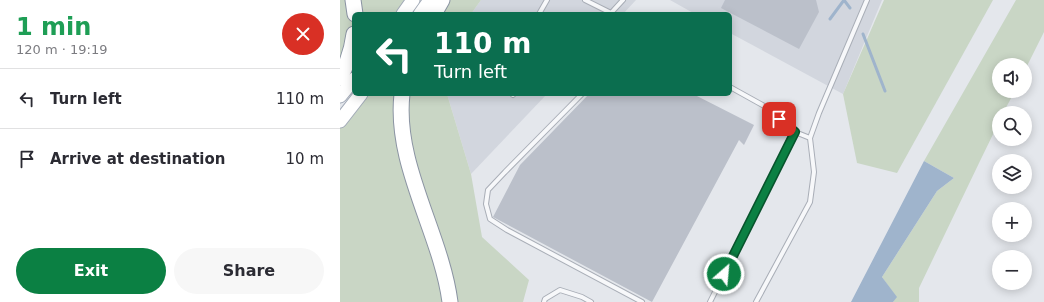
<!DOCTYPE html>
<meta charset="utf-8">
<style>
:root{--surface:#fff;--page:#f7f7f7;--text:#2b2b33;--muted:#7c7c81;--line:#e1e1e2;--accent:#0b8043}
body{margin:0;font-family:"DejaVu Sans",sans-serif;background:var(--page);color:var(--text);height:100vh;display:flex;flex-direction:column;font-size:15px;white-space:nowrap}
*{box-sizing:border-box;margin:0}
p{font-size:13px;color:var(--muted)}
.icon{flex:none;width:22px;height:22px;fill:none;stroke:currentColor;stroke-width:2;stroke-linecap:round;stroke-linejoin:round}
.map{position:relative;flex:1;overflow:hidden}
.drawer{display:flex;flex-direction:column;background:var(--surface);width:340px}
.drawer>*{flex:none}
.guide{position:absolute;left:12px;top:12px;width:380px;height:84px;border-radius:6px;box-shadow:0 2px 10px #0003;background:#0b6e4f;color:#fff;overflow:hidden}
.fabs{position:absolute;left:652px;top:58px;display:grid;gap:8px}
.fabs a{display:grid;place-items:center;width:40px;height:40px;border-radius:50%;background:var(--surface);box-shadow:0 2px 10px #0003;font-size:20px}
.pin{position:absolute;display:grid;place-items:center;width:34px;height:34px;color:#fff;margin:-17px;border-radius:8px;box-shadow:0 2px 6px #0006}
.me{position:absolute;width:44px;margin:-22px;rotate:27deg;stroke-linejoin:round;filter:drop-shadow(0 0 3px #0008)}
.turn{display:flex;align-items:center;gap:14px;height:84px;padding:0 16px;font-size:18px}
.turn .icon{width:52px;height:52px;stroke-width:2.5}
.turn b{display:block;font-size:28px;line-height:34px}
.round{display:grid;place-items:center;flex:none;width:42px;height:42px;border-radius:21px;background:var(--page)}
.summary{display:flex;align-items:center;justify-content:space-between;height:68px;padding:0 16px}
h1{font-size:24px;font-weight:700;line-height:30px;color:#1e9e55}
.button{display:flex;gap:8px;margin-top:auto;padding:8px 16px}
.button a{flex:1;height:46px;border-radius:24px;background:var(--accent);color:#fff;font-size:16px;font-weight:700;line-height:46px;text-align:center}
.button a+a{background:var(--page);color:var(--text)}
ul{padding:0;list-style:none}
li{display:flex;align-items:center;gap:12px;height:60px;padding:0 16px;border-top:1px solid var(--line)}
li div{flex:1}
li b{display:block;font-size:15px}
li em{font-style:normal}
main{display:flex;flex:1;min-height:0}
.map>svg:first-child{display:block}
</style>
<main>
<section class="drawer">
<div class="summary"><div><h1>1 min</h1><p>120 m · 19:19</p></div><a class="round" style="background:#d93025;color:#fff"><svg class="icon" aria-label="close" viewBox="0 0 24 24"><path d="M6 6l12 12M18 6L6 18"/></svg></a></div>
<ul>
<li><svg class="icon" aria-label="left" viewBox="0 0 24 24"><path d="M17 20v-9H6M10 6l-5 5 5 5"/></svg><div><b>Turn left</b></div><em>110 m</em></li>
<li><svg class="icon" aria-label="arrive" viewBox="0 0 24 24"><path d="M6 21V4h12l-3 4 3 4H6"/></svg><div><b>Arrive at destination</b></div><em>10 m</em></li>
</ul>
<div class="button"><a>Exit</a><a>Share</a></div>
</section>
<div class="map">
<svg width="704" height="302" viewBox="0 0 704 302">
<rect width="100%" height="100%" fill="#e4e7ec"/>
<g fill="#d2d6de">
<polygon points="141,0 296,0 283,14 131,14"/>
<polygon points="330,0 542,0 503,94 390,33 390,14 355,14"/>
<polygon points="107,94 207,94 131,174"/>
</g>
<g fill="#c9d6c5">
<polygon points="0,0 73,0 63,14 14,14 14,79 0,96"/>
<polygon points="102,0 141,0 131,14 94,14"/>
<polygon points="544,0 653,0 557,173 517,163 503,94"/>
<polygon points="676,0 704,0 704,32 685,70 685,65 659,65 659,91 675,91 663,113 659,113 659,122 640,161 579,288 579,302 553,302 556,297 542,277 597,191 614,178 584,161"/>
<polygon points="21,94 107,94 131,174 142,237 189,280 183,302 0,302 0,121"/>
</g>
<polygon fill="#9fb4cc" points="584,161 614,178 597,191 542,277 557,297 553,302 511,302"/>
<g fill="none" stroke-linecap="round" stroke-linejoin="round">
<g stroke="#9fb4cc" stroke-width="3">
<polyline points="504,0 510,8"/>
<polyline points="490,19 504,0"/>
<polyline points="523,34 545,91"/>
</g>
</g>
<g fill="#bbc0ca">
<polygon points="385,0 476,0 479,12 459,49 381,8"/>
<polygon points="249,94 353,94 414,125 404,145 399,140 312,302 153,217 180,165"/>
</g>
<g fill="none" stroke-linecap="round" stroke-linejoin="round">
<g stroke="#a9aeb7" stroke-width="6">
<g id="lane">
<polyline points="245,0 271,13 283,0"/>
<polyline points="199,14 207,0"/>
<polyline points="390,87 426,107 455,132 470,138"/>
<polyline points="172,94 173,95"/>
<polyline points="242,94 165,172 148,190 146,204 150,219 167,230 302,302"/>
<polyline points="204,302 205,299 220,290 242,297 251,302"/>
<polyline points="370,302 455,132"/>
<polyline points="416,302 470,202 474,172 470,138 479,113 527,0"/>
</g>
</g>
<g stroke="#a3abb8" stroke-width="15">
<g id="primary">
<polyline points="63,14 73,0"/>
<polyline points="80,14 90,0"/>
<polyline points="0,96 14,79"/>
<polyline points="0,121 21,94"/>
</g>
</g>
<g stroke="#8b94a3" stroke-width="17">
<g id="highway">
<polyline points="13,0 15,14"/>
<polyline points="94,14 102,0"/>
<path d="M 0,78 C 7,64 12,50 14,34"/>
<path d="M 62,94 C 54,165 101,233 110,302"/>
</g>
</g>
<use href="#lane" stroke="#f7f8fa" stroke-width="4"/>
<use href="#primary" stroke="#fff" stroke-width="13"/>
<use href="#highway" stroke="#fff" stroke-width="15"/>
</g>
<g fill="none" stroke-linecap="round" stroke-linejoin="round">
<g stroke="#07532c" stroke-width="10">
<polyline id="route" points="384,274 455,132 439,119"/>
</g>
<use href="#route" stroke="#0b8043" stroke-width="7"/>
</g>
</svg>
<div class="fabs">
<a><svg class="icon" aria-label="sound" viewBox="0 0 24 24"><path d="M4 9h4l5-4v14l-5-4H4zM17 9q2 3 0 6"/></svg></a>
<a><svg class="icon" aria-label="search" viewBox="0 0 24 24"><circle cx="10" cy="10" r="6"/><path d="M15 15l6 6"/></svg></a>
<a><svg class="icon" aria-label="layers" viewBox="0 0 24 24"><path d="M12 4l9 5-9 5-9-5zM3 14l9 5 9-5"/></svg></a>
<a>+</a>
<a>−</a>
</div>
<div class="pin" style="left:439px;top:119px;background:#d93025"><svg class="icon" aria-label="arrive" viewBox="0 0 24 24"><path d="M6 21V4h12l-3 4 3 4H6"/></svg></div>
<svg class="me" style="left:384px;top:274px" viewBox="-20 -20 40 40"><circle r="17" fill="#0b8043" stroke="#fff" stroke-width="3"/><path d="M0-11L8 9 0 5-8 9z" fill="#fff"/></svg>
<div class="guide">
<div class="turn"><svg class="icon" aria-label="left" viewBox="0 0 24 24"><path d="M17 20v-9H6M10 6l-5 5 5 5"/></svg><div><b>110 m</b>Turn left</div></div>
</div>
</div>
</main>
